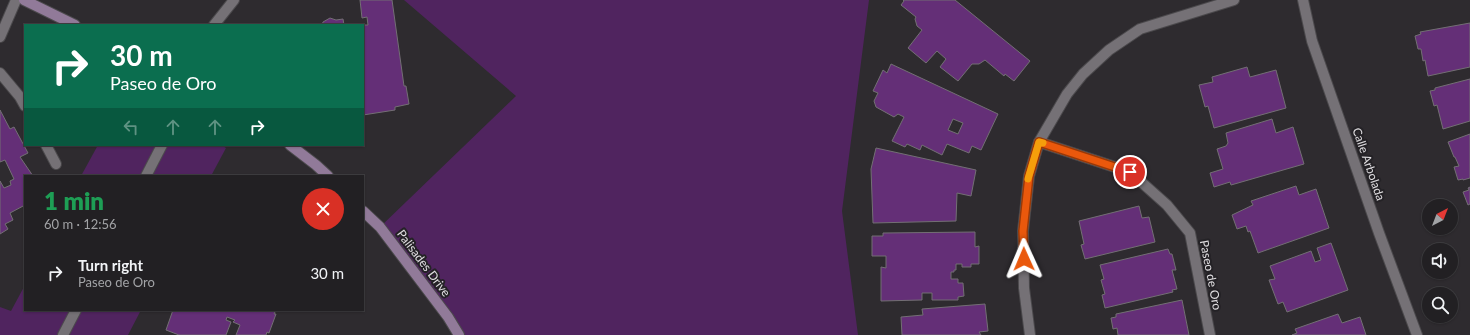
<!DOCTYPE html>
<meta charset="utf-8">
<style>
:root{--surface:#222023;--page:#2a282b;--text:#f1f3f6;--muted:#a2a3a6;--line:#3f3e41}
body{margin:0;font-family:Lato,sans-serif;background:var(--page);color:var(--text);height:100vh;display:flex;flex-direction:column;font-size:15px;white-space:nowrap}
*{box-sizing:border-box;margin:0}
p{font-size:13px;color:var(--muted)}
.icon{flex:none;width:22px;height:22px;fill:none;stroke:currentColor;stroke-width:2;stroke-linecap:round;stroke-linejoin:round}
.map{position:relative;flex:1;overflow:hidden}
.sheet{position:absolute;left:24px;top:175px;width:340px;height:136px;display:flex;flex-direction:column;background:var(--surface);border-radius:0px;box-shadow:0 1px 3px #0004,0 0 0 1px var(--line)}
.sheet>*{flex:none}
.banner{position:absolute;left:24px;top:24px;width:340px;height:122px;border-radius:0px;box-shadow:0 1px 3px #0004,0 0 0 1px var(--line);background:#0b6e4f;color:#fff;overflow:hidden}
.needle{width:26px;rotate:42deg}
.controls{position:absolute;left:1422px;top:199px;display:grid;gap:8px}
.controls a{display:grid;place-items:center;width:36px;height:36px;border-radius:50%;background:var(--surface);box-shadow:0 1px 3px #0004,0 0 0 1px var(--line);font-size:20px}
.pin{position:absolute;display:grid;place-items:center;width:34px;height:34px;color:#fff;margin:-17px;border:2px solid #fff;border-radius:50%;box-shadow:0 1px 4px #0007}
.me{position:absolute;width:44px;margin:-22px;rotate:359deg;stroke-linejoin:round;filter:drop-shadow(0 0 3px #0008)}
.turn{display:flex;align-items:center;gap:14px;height:84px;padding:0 20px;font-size:18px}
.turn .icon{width:52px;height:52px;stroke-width:2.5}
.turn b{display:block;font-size:28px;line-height:34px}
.lanes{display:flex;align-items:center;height:38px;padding:0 20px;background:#0003;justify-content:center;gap:20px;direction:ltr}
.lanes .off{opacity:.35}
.round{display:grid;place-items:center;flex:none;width:42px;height:42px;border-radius:21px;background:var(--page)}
.head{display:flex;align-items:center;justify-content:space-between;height:68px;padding:0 20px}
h1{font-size:24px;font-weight:800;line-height:30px;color:#1e9e55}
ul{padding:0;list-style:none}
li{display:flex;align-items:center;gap:12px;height:60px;padding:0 20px}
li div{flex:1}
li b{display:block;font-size:15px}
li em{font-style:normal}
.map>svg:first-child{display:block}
</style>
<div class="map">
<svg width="1470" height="335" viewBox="0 0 1470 335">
<rect width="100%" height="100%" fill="#2e2b2f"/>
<g fill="#50245f">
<polygon points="404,0 869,0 842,211 858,335 459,335 380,227 516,96"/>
<polygon points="98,145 221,145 226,148 211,176 81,176"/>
<polygon points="25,285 25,310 141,310 128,335 0,335 0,307 11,311"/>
</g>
<g fill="#642f77" stroke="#736f74" fill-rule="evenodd">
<polygon points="360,0 392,0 404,86 406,86 409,104 395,107 395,110 363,115 363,25 368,25 367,17 362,18"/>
<polygon points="903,0 955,0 1030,61 1014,81 1005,74 1004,76 985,60 979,64 972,64 958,81 940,67 946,59 937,51 926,63 908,48 922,30 917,26 915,19 916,17 901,5 904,1"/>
<polygon points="330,18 336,20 343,19 344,25 322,25 323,22"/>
<polygon points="1470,23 1470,67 1428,76 1425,60 1423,61 1421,49 1418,49 1415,36 1421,34 1420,32"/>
<path d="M 891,64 L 998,114 L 981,150 L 972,146 L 969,153 L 947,144 L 942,155 L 922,145 L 920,150 L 907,144 L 905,147 L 892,141 L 904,117 L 898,114 L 894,117 L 876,107 L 874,101 L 878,93 L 873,91 L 883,70 L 887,73 ZM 953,119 L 963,123 L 958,134 L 948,130 Z"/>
<polygon points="1247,67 1250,77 1276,70 1286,108 1214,128 1208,106 1205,107 1199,85 1213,82 1212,77"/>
<polygon points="1470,79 1470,121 1443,129 1437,105 1434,106 1430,91 1435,90 1435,88"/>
<polygon points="0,110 10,129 14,127 28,153 20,157 33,176 25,176 25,205 10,213 13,220 5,224 8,229 0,234 0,181 4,188 11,185 10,181 14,179 5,160 0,162"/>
<polygon points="1272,119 1276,133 1293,127 1304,164 1231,185 1230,182 1214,187 1210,173 1223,169 1217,149 1226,146 1228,143 1226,133"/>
<polygon points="1470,134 1470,178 1463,180 1463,179 1458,180 1454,167 1459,166 1455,157 1454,157 1448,142"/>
<polygon points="876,148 976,170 971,196 957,193 956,221 873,223 871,169"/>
<polygon points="1296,186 1299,195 1316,189 1329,228 1258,253 1250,231 1248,232 1246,226 1237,229 1232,215 1253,205 1251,201"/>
<polygon points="1470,187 1470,204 1468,205 1463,192 1469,190 1468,188"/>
<polygon points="1139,206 1142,218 1149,217 1155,242 1085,259 1081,245 1084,244 1079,221"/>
<polygon points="975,232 975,247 979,246 979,264 971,264 971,267 962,267 962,264 956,264 956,270 954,270 954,272 951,272 951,279 958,279 958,283 963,283 964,296 958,297 958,300 932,300 932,293 922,293 922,300 881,301 881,267 886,268 886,256 872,256 872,236 883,236 883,233"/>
<polygon points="1331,243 1348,290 1287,312 1283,302 1278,304 1269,280 1275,279 1270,266 1311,251 1315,262 1321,260 1317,248"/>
<polygon points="1168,249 1170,254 1172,254 1176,270 1172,270 1177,289 1172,290 1173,292 1105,308 1102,295 1105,294 1101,280 1104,279 1100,265"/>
<polygon points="1182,300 1189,335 1118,335 1117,328 1113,329 1111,318 1116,317 1116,314"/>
<polygon points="985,304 988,331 979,332 981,335 902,335 901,317 923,315 922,309"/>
<polygon points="173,310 276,310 274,314 276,314 269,333 267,332 266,335 236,335 240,325 233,322 235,320 227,317 226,320 231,322 226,335 179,335 166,330"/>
<polygon points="1338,314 1342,323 1360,317 1366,335 1292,335 1297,333 1295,329"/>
</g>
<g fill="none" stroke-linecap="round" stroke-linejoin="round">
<g stroke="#4b494c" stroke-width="12">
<g id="lane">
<polyline points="0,37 16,0"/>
<polyline points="0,73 20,97 25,106"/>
<polyline points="46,145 56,164"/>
</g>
</g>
<g stroke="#4b494c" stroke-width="12">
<g id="street">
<polyline points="1303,0 1312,41 1379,233 1417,335"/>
<polyline points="214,25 234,0"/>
<polyline points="1039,142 1130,172 1167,205 1190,233 1210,335"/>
<polyline points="146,176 162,145"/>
<polyline points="63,335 76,310"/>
<polyline points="1030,335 1024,288 1023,231 1029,176 1039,142 1067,94 1083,74 1109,50 1140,29 1234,0"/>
</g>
</g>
<g stroke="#4b494c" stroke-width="12">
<g id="secondary">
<polyline points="24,0 75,25"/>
<polyline points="290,145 316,165 328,176"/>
<polyline points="363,211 380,227 448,317 459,335"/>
</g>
</g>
<use href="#lane" stroke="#757176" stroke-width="10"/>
<use href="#street" stroke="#757176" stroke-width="10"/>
<use href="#secondary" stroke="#917a99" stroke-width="10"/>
</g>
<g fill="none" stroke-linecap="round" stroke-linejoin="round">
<g stroke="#983908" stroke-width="10">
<polyline id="route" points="1024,259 1023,231 1029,176 1039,142 1130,172"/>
</g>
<use href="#route" stroke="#ea580c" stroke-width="7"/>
<polyline stroke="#f59e0b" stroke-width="7" points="1028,179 1039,142 1043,143"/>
</g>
<g text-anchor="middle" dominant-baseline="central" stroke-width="4" stroke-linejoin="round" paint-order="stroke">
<g font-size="12" fill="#e0dee1" stroke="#242226">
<text transform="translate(1369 164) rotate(71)">Calle Arbolada</text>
<text transform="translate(424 263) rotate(53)">Palisades Drive</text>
<text transform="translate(1211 275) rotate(79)">Paseo de Oro</text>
</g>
</g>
</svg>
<div class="controls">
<a><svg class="needle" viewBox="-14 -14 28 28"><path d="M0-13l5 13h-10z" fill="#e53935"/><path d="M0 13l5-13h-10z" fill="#a2a3a6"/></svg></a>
<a><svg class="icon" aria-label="sound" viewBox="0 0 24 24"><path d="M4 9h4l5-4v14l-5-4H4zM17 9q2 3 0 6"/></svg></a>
<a><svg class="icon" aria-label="search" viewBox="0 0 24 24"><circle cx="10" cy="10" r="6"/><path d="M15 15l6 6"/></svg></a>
</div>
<div class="pin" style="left:1130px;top:172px;background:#d93025"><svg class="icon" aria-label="arrive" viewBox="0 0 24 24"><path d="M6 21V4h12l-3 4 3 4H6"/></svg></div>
<svg class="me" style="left:1024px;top:259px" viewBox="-20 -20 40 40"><path d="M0-17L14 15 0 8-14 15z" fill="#ea580c" stroke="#fff" stroke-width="4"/></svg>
<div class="banner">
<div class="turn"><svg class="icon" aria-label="right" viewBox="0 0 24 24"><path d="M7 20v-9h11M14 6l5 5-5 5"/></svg><div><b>30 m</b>Paseo de Oro</div></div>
<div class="lanes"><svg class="icon off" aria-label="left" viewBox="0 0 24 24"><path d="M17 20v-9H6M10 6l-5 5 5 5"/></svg><svg class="icon off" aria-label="ahead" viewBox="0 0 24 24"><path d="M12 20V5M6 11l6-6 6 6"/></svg><svg class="icon off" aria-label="ahead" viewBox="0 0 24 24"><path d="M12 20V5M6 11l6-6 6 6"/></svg><svg class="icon" aria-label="right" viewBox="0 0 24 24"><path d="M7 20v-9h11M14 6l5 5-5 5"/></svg></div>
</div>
<section class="sheet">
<div class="head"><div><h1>1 min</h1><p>60 m · 12:56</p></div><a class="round" style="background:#d93025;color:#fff"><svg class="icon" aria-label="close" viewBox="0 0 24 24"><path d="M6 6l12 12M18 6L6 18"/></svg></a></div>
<ul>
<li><svg class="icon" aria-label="right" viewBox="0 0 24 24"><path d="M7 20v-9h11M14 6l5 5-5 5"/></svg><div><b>Turn right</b><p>Paseo de Oro</p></div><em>30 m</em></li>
</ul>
</section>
</div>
